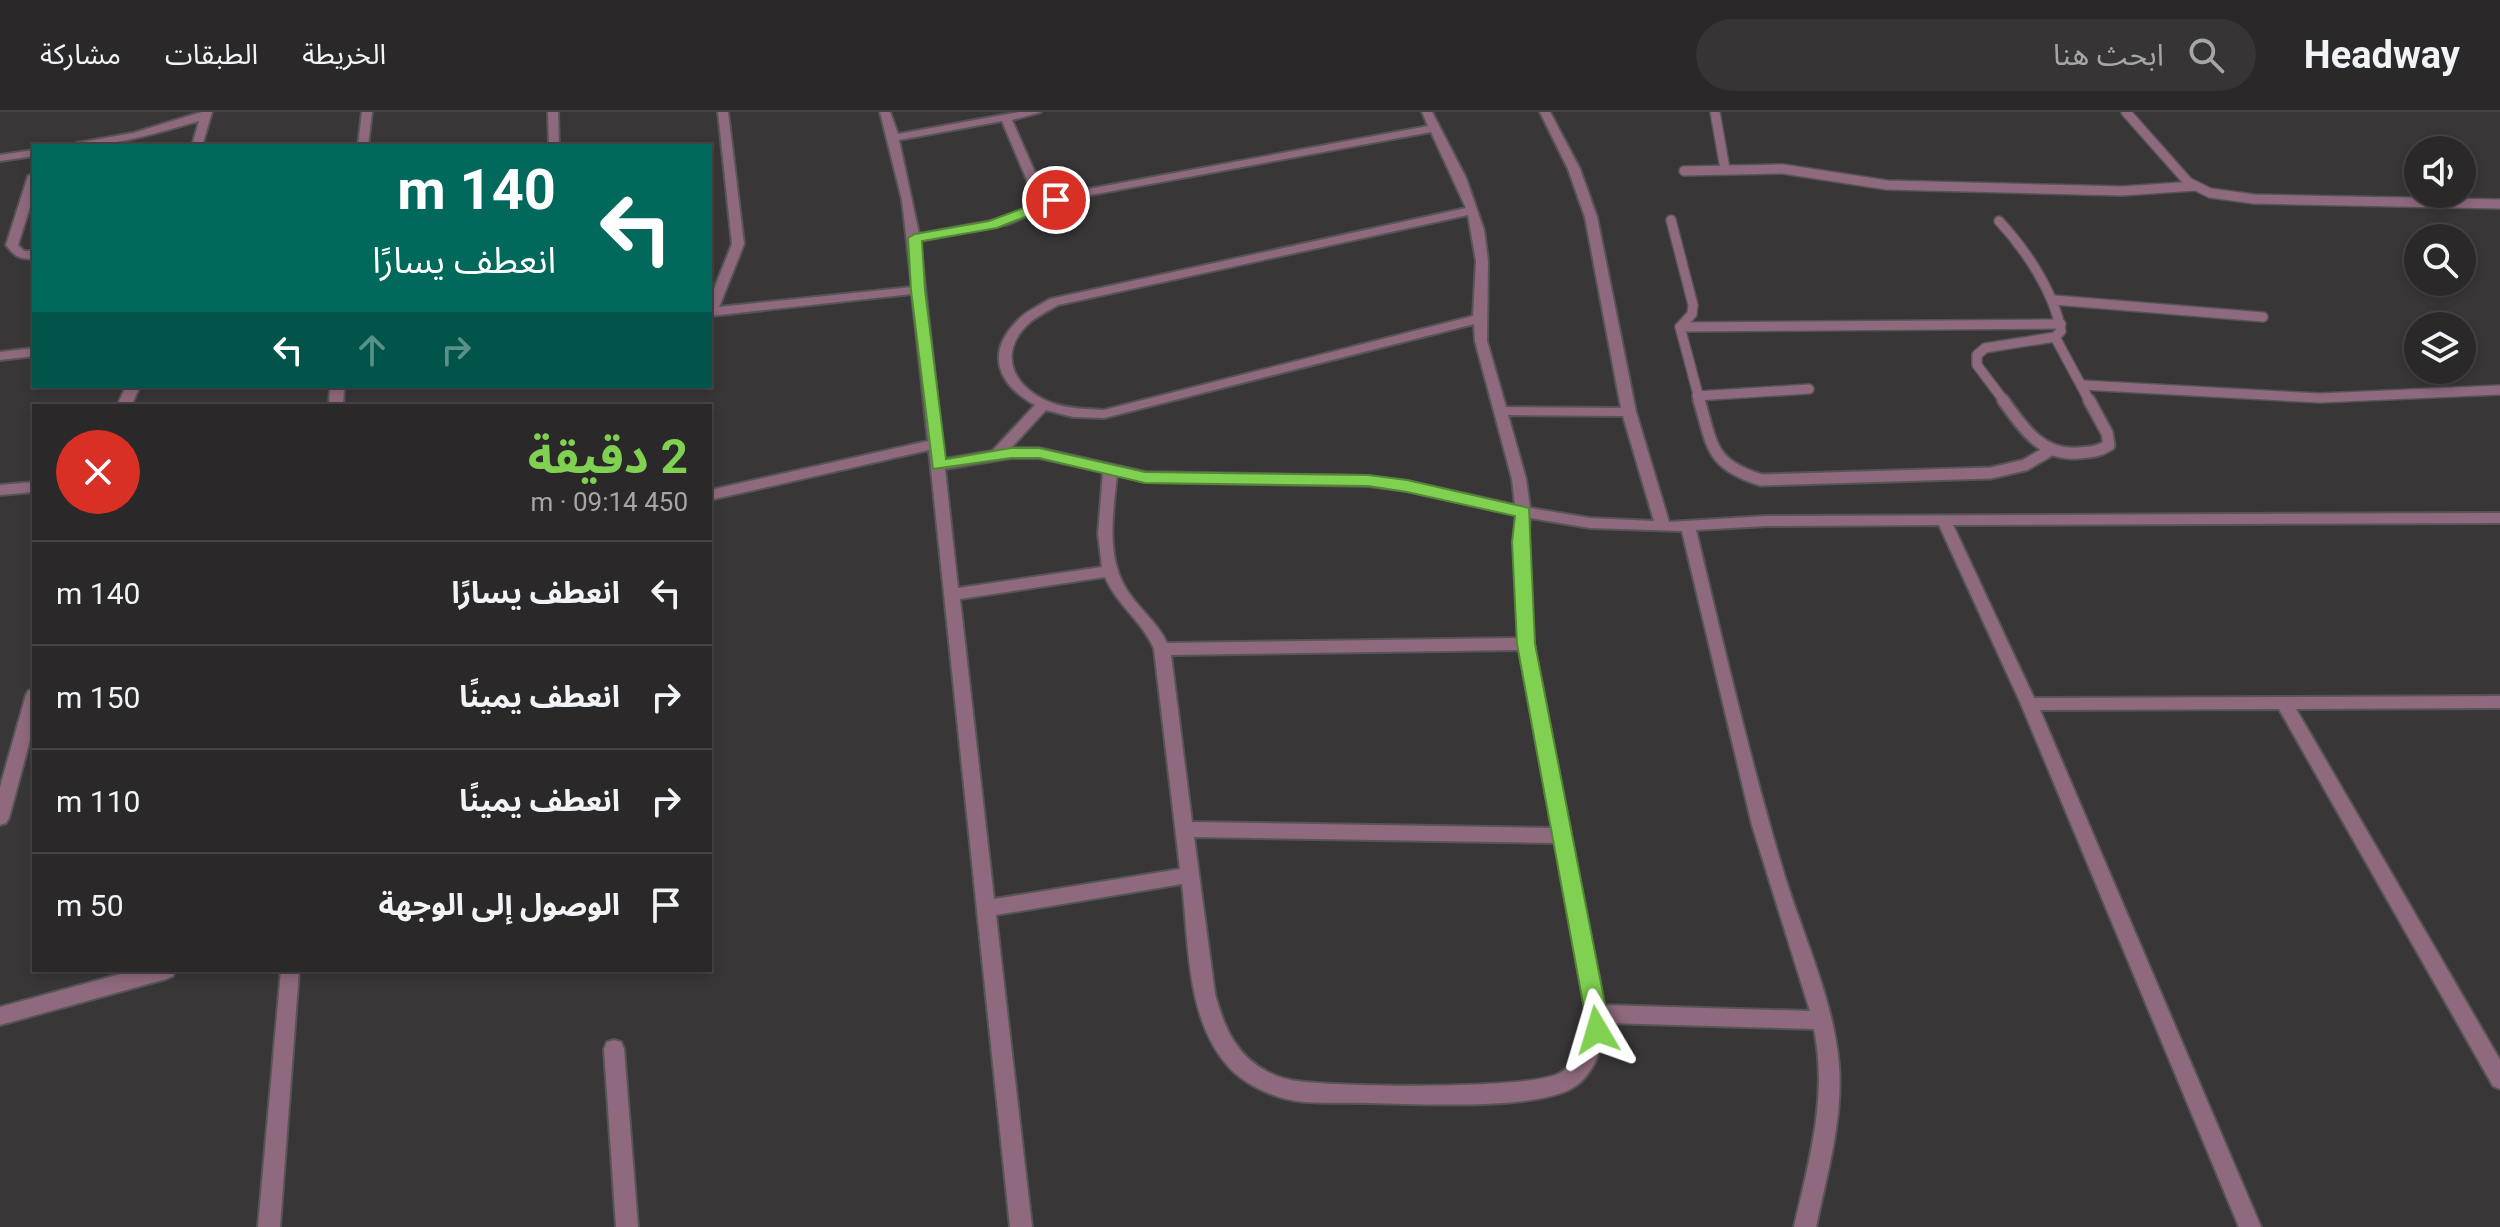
<!DOCTYPE html>
<html lang="ar">
<meta charset="utf-8">
<style>
:root{--surface:#2b282a;--page:#373436;--text:#f1f3f6;--muted:#a6a6a8;--line:#474447;--accent:#80d051}
body{margin:0;font-family:Roboto,"Noto Sans Arabic",sans-serif;background:var(--page);color:var(--text);direction:rtl;height:100vh;display:flex;flex-direction:column;font-size:30px;white-space:nowrap}
*{box-sizing:border-box;margin:0}
p{font-size:26px;color:var(--muted)}
.icon{flex:none;width:44px;height:44px;fill:none;stroke:currentColor;stroke-width:2;stroke-linecap:round;stroke-linejoin:round}
.map{position:relative;flex:1;overflow:hidden;direction:ltr}
.side{position:absolute;left:32px;top:292px;width:680px;height:568px;display:flex;flex-direction:column;background:var(--surface);border-radius:0px;box-shadow:0 4px 12px #0003,0 0 0 2px var(--line);direction:rtl}
.side>*{flex:none}
.hud{position:absolute;left:32px;top:32px;width:680px;height:244px;border-radius:0px;box-shadow:0 4px 12px #0003,0 0 0 2px var(--line);direction:rtl;background:#00695c;color:#fff;overflow:hidden}
.buttons{position:absolute;left:2404px;top:24px;display:grid;gap:16px}
.buttons a{display:grid;place-items:center;width:72px;height:72px;border-radius:50%;background:var(--surface);box-shadow:0 4px 12px #0003,0 0 0 2px var(--line);font-size:40px}
.pin{position:absolute;display:grid;place-items:center;width:68px;height:68px;color:#fff;margin:-34px;border:4px solid #fff;border-radius:50%;box-shadow:0 2px 8px #0007}
.me{position:absolute;width:88px;margin:-44px;rotate:353deg;stroke-linejoin:round;filter:drop-shadow(0 0 6px #0008)}
.turn{display:flex;align-items:center;gap:28px;height:168px;padding:0 24px;font-size:36px}
.turn .icon{width:104px;height:104px;stroke-width:2.5}
.turn b{display:block;font-size:56px;line-height:68px}
.lanes{display:flex;align-items:center;height:76px;padding:0 24px;background:#0003;justify-content:center;gap:40px;direction:ltr}
.lanes .off{opacity:.35}
.round{display:grid;place-items:center;flex:none;width:84px;height:84px;border-radius:42px;background:var(--page)}
.overview{display:flex;align-items:center;justify-content:space-between;height:136px;padding:0 24px}
h1{font-size:48px;font-weight:700;line-height:60px;color:var(--accent)}
ul{padding:0;list-style:none}
li{display:flex;align-items:center;gap:24px;height:104px;padding:0 24px;border-top:2px solid var(--line)}
li div{flex:1}
li b{display:block;font-size:30px}
li em{font-style:normal}
header{display:flex;align-items:center;gap:48px;box-sizing:border-box;height:112px;padding:0 40px;background:var(--surface);border-bottom:2px solid var(--line)}
header strong{font-size:38px}
nav{display:flex;gap:44px;margin-inline-start:auto;font-size:28px}
.search{width:560px;height:72px;background:var(--page);display:flex;align-items:center;gap:20px;box-sizing:border-box;padding:0 28px;border-radius:44px;color:var(--muted);font-size:30px}
.map>svg:first-child{display:block}
</style>
<header>
<strong>Headway</strong>
<div class="search"><svg class="icon" aria-label="search" viewBox="0 0 24 24"><circle cx="10" cy="10" r="6"/><path d="M15 15l6 6"/></svg>ابحث هنا</div>
<nav><a>الخريطة</a><a>الطبقات</a><a>مشاركة</a></nav>
</header>
<div class="map">
<svg width="2500" height="1115" viewBox="0 0 2500 1115">
<rect width="100%" height="100%" fill="#393638"/>
<g fill="none" stroke-linecap="round" stroke-linejoin="round">
<g stroke="#575456" stroke-width="12">
<g id="lane-far1">
<polyline points="1715,0 1725,57"/>
<polyline points="2126,0 2188,70 2210,81 2254,87 2500,92"/>
<polyline points="1684,59 1783,57 1887,73 2122,79 2195,74"/>
<polyline points="1671,108 1693,193 1692,202 1680,215 1700,290"/>
<path d="M 1999,109 C 2026,138 2054,180 2061,219 L 2055,225"/>
<polyline points="2054,188 2263,205"/>
<polyline points="1680,215 2061,212"/>
<polyline points="2055,225 2090,290"/>
<polyline points="2082,273 2320,286 2500,278"/>
<polyline points="1697,284 1809,277"/>
<polyline points="2005,290 1977,253 1977,243 1985,236 2055,225"/>
</g>
</g>
<g stroke="#575456" stroke-width="15">
<g id="lane">
<path d="M 1699,288 C 1713,335 1710,352 1761,368 L 1991,361 L 2025,353 L 2051,338"/>
<path d="M 2003,288 C 2023,316 2041,344 2078,341 C 2091,340 2098,340 2109,333 L 2107,321 L 2089,288"/>
</g>
</g>
<g stroke="#575456" stroke-width="4">
<g id="street">
<path d="M 202,0 L 212,0 L 202,34 L 192,34 L 199,9 C 157,21 116,34 72,34 L 77,31 L 133,21 Z"/>
<polygon points="362,0 372,0 368,34 358,34"/>
<polygon points="548,0 558,0 559,34 549,34"/>
<path d="M 718,0 L 728,0 L 744,132 L 719,195 L 912,175 L 902,88 L 880,0 L 890,0 L 898,22 L 1019,0 L 1041,0 L 1012,8 L 1047,88 L 1083,78 L 1428,14 L 1422,0 L 1432,0 L 1466,66 L 1484,118 L 1488,149 L 1487,229 L 1506,295 L 1621,296 L 1585,105 L 1568,57 L 1540,0 L 1550,0 L 1580,57 L 1597,105 L 1636,300 L 1669,410 L 1766,404 L 2500,401 L 2500,411 L 1953,413 L 2034,586 L 2500,584 L 2500,596 L 2296,597 L 2500,948 L 2500,977 L 2493,974 L 2279,597 L 2040,598 L 2261,1115 L 2239,1115 L 2021,592 L 1939,413 L 1766,414 L 1696,418 C 1723,531 1749,644 1782,755 C 1801,820 1833,884 1839,953 C 1843,1008 1827,1062 1816,1115 L 1794,1115 C 1809,1049 1828,985 1814,917 L 1606,911 C 1603,936 1593,966 1569,978 C 1526,998 1419,992 1369,991 C 1345,990 1320,992 1296,989 C 1272,985 1243,972 1227,953 C 1186,906 1189,830 1182,772 L 996,803 L 1032,1115 L 1010,1115 L 929,338 L 710,388 L 710,378 L 928,329 L 912,182 L 710,204 L 710,187 L 732,132 ZM 1002,9 L 1037,92 L 1002,107 L 919,122 L 899,28 ZM 1431,20 L 1466,96 L 1050,187 C 1039,194 1026,199 1018,208 C 985,241 997,272 1035,293 L 992,339 L 944,347 L 920,129 L 1009,112 L 1047,95 L 1085,84 ZM 1468,103 L 1476,149 L 1473,204 L 1104,298 C 1087,297 1071,297 1055,292 C 1017,280 995,245 1027,213 C 1035,205 1048,199 1058,193 ZM 1474,212 L 1475,229 L 1512,367 L 1515,393 L 1407,369 L 1368,364 L 1145,360 L 1039,336 L 1011,336 L 1046,298 L 1073,305 L 1104,306 ZM 1508,303 L 1623,304 L 1654,409 L 1590,406 L 1530,396 L 1526,367 ZM 1011,346 L 1039,346 L 1103,360 L 1098,422 L 1102,455 L 958,476 L 945,357 ZM 1117,363 L 1145,370 L 1368,374 L 1407,379 L 1516,403 L 1514,430 L 1518,526 L 1167,531 C 1158,511 1141,499 1129,481 C 1105,448 1113,401 1117,363 ZM 1530,406 L 1590,416 L 1682,419 L 1752,713 L 1810,899 L 1604,893 L 1534,532 L 1528,430 ZM 1105,465 C 1117,493 1143,510 1154,537 L 1180,757 L 994,787 L 960,487 ZM 1519,538 L 1552,716 L 1192,710 L 1171,543 ZM 1194,725 L 1555,731 L 1586,902 C 1586,924 1581,949 1560,961 C 1530,978 1338,975 1297,969 C 1288,968 1277,965 1268,960 C 1236,944 1224,915 1215,882 Z"/>
<polygon points="34,38 34,44 0,49 0,43"/>
<path d="M 34,61 L 34,82 L 18,133 L 24,139 L 34,139 L 34,147 C 20,147 15,145 6,133 L 28,64 Z"/>
<polygon points="34,236 34,244 0,248 0,240"/>
<polygon points="126,274 140,274 131,294 117,294"/>
<polygon points="330,274 344,274 343,294 329,294"/>
<polygon points="34,370 34,380 0,383 0,373"/>
<polygon points="34,577 34,613 9,706 6,711 0,713 0,675 26,583 28,579"/>
<polygon points="135,858 175,858 173,864 166,867 0,913 0,895"/>
<polygon points="281,858 299,858 280,1115 258,1115"/>
<polygon points="614,928 621,930 624,937 638,1115 616,1115 604,937 607,930"/>
</g>
</g>
<use href="#lane-far1" stroke="#8f697d" stroke-width="9"/>
<use href="#lane" stroke="#8f697d" stroke-width="11"/>
<use href="#street" fill="#8f697d" fill-rule="evenodd"/>
</g>
<polygon fill="#80d051" stroke="#538735" stroke-width="2" points="1056,84 1062,88 1060,91 997,116 922,129 925,178 946,347 1011,336 1039,336 1145,360 1368,363 1407,368 1529,396 1535,532 1607,902 1604,925 1597,928 1589,925 1585,902 1517,532 1512,430 1515,404 1407,380 1368,374 1145,371 1039,346 1011,346 933,357 911,178 908,126 915,122 989,109"/>
</svg>
<div class="buttons">
<a><svg class="icon" aria-label="sound" viewBox="0 0 24 24"><path d="M4 9h4l5-4v14l-5-4H4zM17 9q2 3 0 6"/></svg></a>
<a><svg class="icon" aria-label="search" viewBox="0 0 24 24"><circle cx="10" cy="10" r="6"/><path d="M15 15l6 6"/></svg></a>
<a><svg class="icon" aria-label="layers" viewBox="0 0 24 24"><path d="M12 4l9 5-9 5-9-5zM3 14l9 5 9-5"/></svg></a>
</div>
<div class="pin" style="left:1056px;top:88px;background:#d93025"><svg class="icon" aria-label="arrive" viewBox="0 0 24 24"><path d="M6 21V4h12l-3 4 3 4H6"/></svg></div>
<svg class="me" style="left:1597px;top:918px" viewBox="-20 -20 40 40"><path d="M0-17L14 15 0 8-14 15z" fill="#80d051" stroke="#fff" stroke-width="4"/></svg>
<div class="hud">
<div class="turn"><svg class="icon" aria-label="left" viewBox="0 0 24 24"><path d="M17 20v-9H6M10 6l-5 5 5 5"/></svg><div><b>140 m</b>انعطف يسارًا</div></div>
<div class="lanes"><svg class="icon" aria-label="left" viewBox="0 0 24 24"><path d="M17 20v-9H6M10 6l-5 5 5 5"/></svg><svg class="icon off" aria-label="ahead" viewBox="0 0 24 24"><path d="M12 20V5M6 11l6-6 6 6"/></svg><svg class="icon off" aria-label="right" viewBox="0 0 24 24"><path d="M7 20v-9h11M14 6l5 5-5 5"/></svg></div>
</div>
<section class="side">
<div class="overview"><div><h1>2 دقيقة</h1><p>450 m · 09:14</p></div><a class="round" style="background:#d93025;color:#fff"><svg class="icon" aria-label="close" viewBox="0 0 24 24"><path d="M6 6l12 12M18 6L6 18"/></svg></a></div>
<ul>
<li><svg class="icon" aria-label="left" viewBox="0 0 24 24"><path d="M17 20v-9H6M10 6l-5 5 5 5"/></svg><div><b>انعطف يسارًا</b></div><em>140 m</em></li>
<li><svg class="icon" aria-label="right" viewBox="0 0 24 24"><path d="M7 20v-9h11M14 6l5 5-5 5"/></svg><div><b>انعطف يمينًا</b></div><em>150 m</em></li>
<li><svg class="icon" aria-label="right" viewBox="0 0 24 24"><path d="M7 20v-9h11M14 6l5 5-5 5"/></svg><div><b>انعطف يمينًا</b></div><em>110 m</em></li>
<li><svg class="icon" aria-label="arrive" viewBox="0 0 24 24"><path d="M6 21V4h12l-3 4 3 4H6"/></svg><div><b>الوصول إلى الوجهة</b></div><em>50 m</em></li>
</ul>
</section>
</div>
